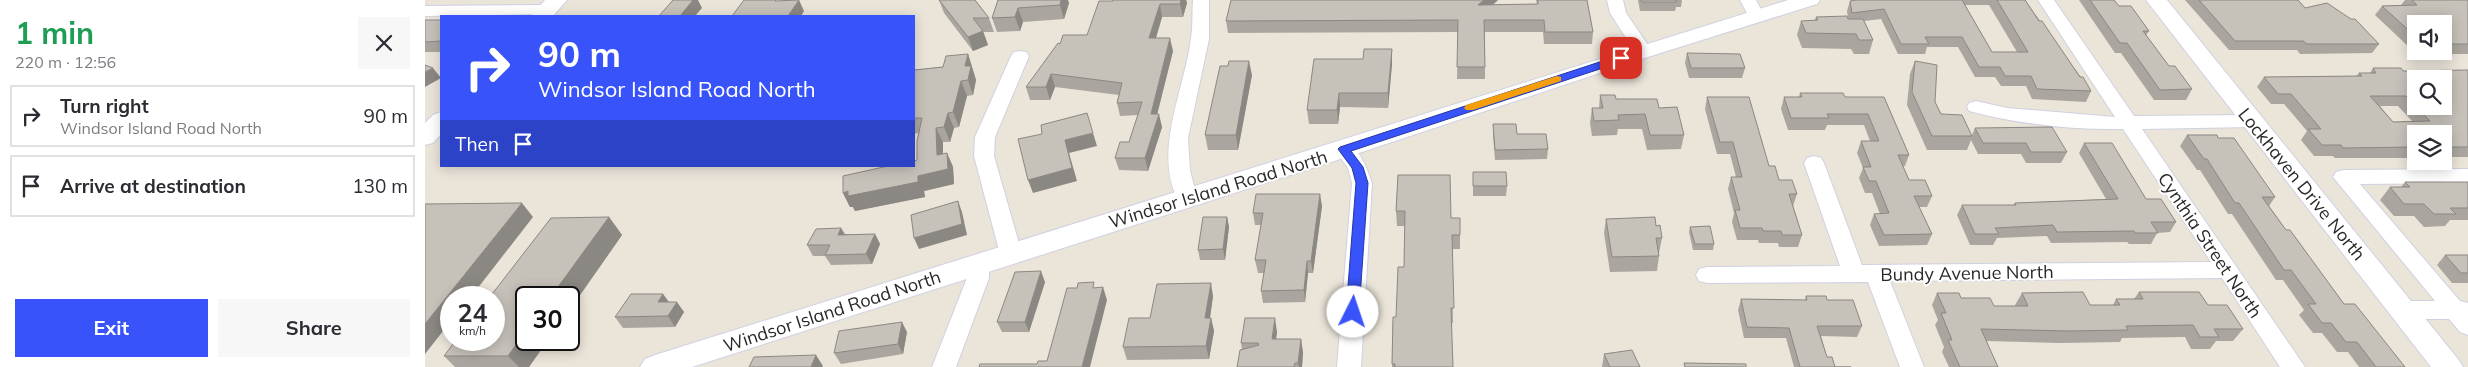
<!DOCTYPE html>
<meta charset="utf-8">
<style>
:root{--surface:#fff;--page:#f7f7f7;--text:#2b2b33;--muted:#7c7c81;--line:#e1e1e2;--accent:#3853f9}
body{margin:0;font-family:Mulish,sans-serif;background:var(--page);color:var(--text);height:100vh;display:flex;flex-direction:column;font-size:19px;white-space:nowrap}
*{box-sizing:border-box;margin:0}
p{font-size:16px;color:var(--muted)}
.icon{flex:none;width:28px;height:28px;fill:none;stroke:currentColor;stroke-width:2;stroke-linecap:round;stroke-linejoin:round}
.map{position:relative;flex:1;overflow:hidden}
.details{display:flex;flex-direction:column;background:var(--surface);width:425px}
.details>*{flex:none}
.hud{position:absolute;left:15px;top:15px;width:475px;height:152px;border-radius:0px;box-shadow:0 2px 12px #0003;background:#3853f9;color:#fff;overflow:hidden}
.tools{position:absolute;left:1982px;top:15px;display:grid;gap:10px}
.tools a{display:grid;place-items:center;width:45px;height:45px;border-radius:0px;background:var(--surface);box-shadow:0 2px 12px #0003;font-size:25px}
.speed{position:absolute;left:15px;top:286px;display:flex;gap:10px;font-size:25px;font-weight:700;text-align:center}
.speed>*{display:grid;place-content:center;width:65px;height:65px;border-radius:50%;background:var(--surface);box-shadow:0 2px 12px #0003;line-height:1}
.speed small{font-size:12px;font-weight:400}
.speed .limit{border:2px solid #111;border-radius:8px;background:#fff;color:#111}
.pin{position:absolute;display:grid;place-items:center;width:42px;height:42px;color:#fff;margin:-21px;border-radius:10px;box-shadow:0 2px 8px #0006}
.me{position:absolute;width:55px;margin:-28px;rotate:4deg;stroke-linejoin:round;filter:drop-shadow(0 0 4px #0008)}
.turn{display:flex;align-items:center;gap:18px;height:105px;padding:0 15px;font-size:22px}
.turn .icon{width:65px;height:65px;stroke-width:2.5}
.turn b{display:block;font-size:35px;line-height:42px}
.then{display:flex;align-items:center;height:48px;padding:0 15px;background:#0003;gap:10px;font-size:19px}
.round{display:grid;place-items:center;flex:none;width:52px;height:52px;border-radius:0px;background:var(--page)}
.summary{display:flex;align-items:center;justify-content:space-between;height:85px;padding:0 15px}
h1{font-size:30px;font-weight:700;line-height:38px;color:#1e9e55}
.primary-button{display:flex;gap:10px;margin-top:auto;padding:10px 15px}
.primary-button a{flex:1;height:58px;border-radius:0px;background:var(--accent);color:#fff;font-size:20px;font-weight:700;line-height:58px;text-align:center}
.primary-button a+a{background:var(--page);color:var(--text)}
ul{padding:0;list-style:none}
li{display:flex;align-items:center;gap:15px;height:62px;margin:0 10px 8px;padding:0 5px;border:2px solid var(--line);border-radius:0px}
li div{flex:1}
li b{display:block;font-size:19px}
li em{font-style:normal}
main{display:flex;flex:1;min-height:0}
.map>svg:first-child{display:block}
</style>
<main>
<section class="details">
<div class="summary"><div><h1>1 min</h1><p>220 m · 12:56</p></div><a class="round"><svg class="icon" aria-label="close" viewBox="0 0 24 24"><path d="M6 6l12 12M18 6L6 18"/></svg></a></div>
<ul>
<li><svg class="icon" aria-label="right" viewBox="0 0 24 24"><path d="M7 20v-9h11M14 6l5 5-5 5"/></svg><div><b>Turn right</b><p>Windsor Island Road North</p></div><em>90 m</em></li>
<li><svg class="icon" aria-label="arrive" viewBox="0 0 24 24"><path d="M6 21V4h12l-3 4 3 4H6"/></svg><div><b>Arrive at destination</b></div><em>130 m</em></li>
</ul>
<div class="primary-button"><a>Exit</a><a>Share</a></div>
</section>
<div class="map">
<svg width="2043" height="367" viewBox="0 0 2043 367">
<rect width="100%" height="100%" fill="#ebe4d9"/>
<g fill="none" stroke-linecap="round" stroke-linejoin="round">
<g stroke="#cfd1e1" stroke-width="2">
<g id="minor">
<path d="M 768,0 L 784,0 L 784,39 L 763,138 L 765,170 L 772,198 L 769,203 L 762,205 L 755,203 C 726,154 760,89 766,38 C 768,26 767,13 768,0 Z"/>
<polygon points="1182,0 1198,0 1201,13 1227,51 1224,55 1212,55 1185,13"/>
<polygon points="1315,0 1331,0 1340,17 1338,21 1326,21"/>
<path d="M 1613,0 L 1629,0 L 1709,116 L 1827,115 L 1834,117 L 1836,121 L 1834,125 L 1827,127 L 1717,129 L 1880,367 L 1855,367 L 1797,278 L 1465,281 L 1499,367 L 1475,367 L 1443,282 L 1282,283 L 1274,281 L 1271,275 L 1274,269 L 1282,267 L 1415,266 L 1379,163 L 1382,158 L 1389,156 L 1396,158 L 1399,163 L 1437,265 L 1786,262 L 1698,129 C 1647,130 1593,124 1544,111 L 1542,107 L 1544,103 L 1551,101 L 1582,108 L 1690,117 Z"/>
<polygon points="122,5 128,6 130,10 128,14 0,16 0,6"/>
<polygon points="595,51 601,52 604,56 570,137 569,156 597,254 594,260 586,262 578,260 575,254 549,156 550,137 586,56 589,52"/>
<path d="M 919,142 C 935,147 942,169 947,183 L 936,367 L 912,367 L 927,183 L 923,168 L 909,149 L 912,144 Z"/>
<polygon points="2043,169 2043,183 1935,184 2035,301 2043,303 2043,335 2035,332 2024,319 1979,319 1971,316 1968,310 1971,304 1979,301 2010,301 1908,177 1911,172 1918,170"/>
<polygon points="553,257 561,259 564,265 564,278 531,367 507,367 542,278 542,265 545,259"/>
</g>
</g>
<g stroke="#cfd1e1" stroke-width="2">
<g id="tertiary">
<polygon points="120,0 142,0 128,16 106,16"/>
<polygon points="1363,0 1395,0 1392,4 1226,56 928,155 267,367 215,367 220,359 230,355"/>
<polygon points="1721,0 1742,0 2033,359 2038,367 2006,367"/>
<polygon points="16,112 16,134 8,143 0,145 0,123 8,115"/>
</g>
</g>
<use href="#minor" fill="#fff" fill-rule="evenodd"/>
<use href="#tertiary" fill="#fff" fill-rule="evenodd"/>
</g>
<g fill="#aaa69f" fill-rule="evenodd">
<polygon points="514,0 550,0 564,18 569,32 558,32 563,45 548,51 519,13"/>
<polygon points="573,0 644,3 639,19 598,22 595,31 572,32 567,18"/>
<polygon points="688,0 761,0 762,3 758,17 737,17 731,38 748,51 732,114 737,127 723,171 694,170 690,158 704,142 713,115 695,116 692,103 694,95 630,87 625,100 605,100 601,87 635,44 662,35"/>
<polygon points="806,0 1073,0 1068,5 1112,4 1111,0 1162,0 1168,32 1167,44 1119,44 1118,32 1060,32 1060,79 1032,79 1033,32 803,33 801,21"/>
<polygon points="1213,0 1257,0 1256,7 1251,7 1250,11 1215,11"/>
<path d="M 1431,0 L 1600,0 L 1666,91 L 1661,102 L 1607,99 L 1601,86 L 1576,86 L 1570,77 L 1550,77 L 1533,47 L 1502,47 L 1500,54 L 1473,54 L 1456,19 L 1439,21 L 1448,40 L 1444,54 L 1429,54 L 1426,49 L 1377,48 L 1372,35 L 1376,21 L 1390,20 L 1391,17 L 1423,19 L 1422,11 L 1425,1 ZM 1540,5 L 1564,5 L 1592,52 L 1567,52 Z"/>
<polygon points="1654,0 1689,0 1694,6 1724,31 1721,35 1744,66 1767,89 1761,100 1729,100 1696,53 1690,53"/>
<polygon points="1760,0 1873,0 1880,8 1954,44 1947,53 1875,54 1872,50 1804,50"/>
<polygon points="1980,0 2043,0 2043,54 2009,54 2007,51 2019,51 2019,24 1991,24 1991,49 1986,49 1950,15 1957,6 1976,5"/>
<rect x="0" y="20" width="16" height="32"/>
<polygon points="967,49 967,64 963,108 915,107 913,124 884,124 882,110 938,59"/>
<polygon points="1262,53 1320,68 1317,78 1264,78 1260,63"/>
<polygon points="543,54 551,80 548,95 542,96 534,127 529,128 525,142 518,142 518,154 522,153 528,167 529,184 499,191 500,197 430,211 428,207 425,207 418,193 492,160 493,133 489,134 489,70 518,67"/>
<polygon points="1490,61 1516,114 1547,135 1550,128 1642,152 1636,163 1601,163 1596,154 1553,154 1546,140 1542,150 1502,150 1482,105 1485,74"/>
<polygon points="803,66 827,75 813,150 783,150 780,135"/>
<path d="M 1948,68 L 1978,71 L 2043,70 L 2043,157 L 2019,157 L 2019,134 L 1991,134 L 1991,158 L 1910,158 L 1908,156 L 1889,156 L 1876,140 L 1882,131 L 1859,104 L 1846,104 L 1832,87 L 1839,77 L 1931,76 L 1934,73 L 1945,73 ZM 1955,106 L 1973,106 L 1987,121 L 1968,122 Z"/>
<polygon points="1375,93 1420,97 1459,97 1484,155 1480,166 1478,166 1484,180 1507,196 1502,207 1494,207 1507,234 1502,245 1454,246 1445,225 1449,214 1455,214 1447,193 1440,193 1434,178 1438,168 1432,153 1436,141 1445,141 1439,125 1402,125 1400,130 1363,130 1356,109 1359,97 1374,97"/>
<polygon points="1175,95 1191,99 1234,108 1259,135 1256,149 1222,150 1217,129 1193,129 1192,135 1167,136 1165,123 1167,108 1174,108"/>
<polygon points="1282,97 1344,166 1354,180 1372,194 1368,206 1377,235 1373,247 1354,247 1353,243 1334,243 1333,240 1312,240 1307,222 1309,213 1303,189 1306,177 1311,177 1305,154 1292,154 1280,109"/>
<polygon points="1068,124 1092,134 1123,149 1122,159 1070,160 1068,135"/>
<polygon points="1762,135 1793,138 1850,197 1844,206 1861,230 1919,304 1980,367 1934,367 1923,352 1912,352 1897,333 1888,333 1874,315 1879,310 1858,280 1851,280 1807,214 1803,214 1775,170 1772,170 1755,146"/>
<polygon points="1659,143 1721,199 1751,222 1745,232 1732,233 1726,244 1704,244 1702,242 1626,243 1622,236 1572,238 1568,245 1545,245 1532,215 1537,205 1588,205 1590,203 1681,199 1654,153"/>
<polygon points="1048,172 1082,186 1081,196 1048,196"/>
<polygon points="973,175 1026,218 1035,235 1035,249 1027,249 1028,323 1026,323 1028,367 967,367 968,317 971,317 979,267 980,226 972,226 971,211"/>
<polygon points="1980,182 2043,182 2043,220 2025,220 2020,226 1999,227 1989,216 1969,216 1955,200 1965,187 1976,187"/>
<polygon points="897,206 888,273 883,273 880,302 838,303 836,291 839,273 833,273 830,260 836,225 830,225 828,213"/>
<polygon points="184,217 197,235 104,367 30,367 19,356"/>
<polygon points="802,217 804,227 800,260 775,260 773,250"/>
<polygon points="1181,219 1231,226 1237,238 1234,253 1234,256 1232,271 1185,272 1179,233"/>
<polygon points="1265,227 1289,244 1288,250 1268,250 1264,232"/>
<polygon points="416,228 420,234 450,234 455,244 447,264 406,265 400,256 388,256 382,245"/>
<polygon points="2020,255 2043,255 2043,283 2027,283 2012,265"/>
<polygon points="620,282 604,332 577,332 572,322"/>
<polygon points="1714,292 1783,305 1818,329 1808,341 1791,341 1785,349 1766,349 1760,337 1697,338 1695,342 1635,343 1561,341 1573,367 1524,367 1517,352 1519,347 1510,325 1513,320 1507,305 1512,293 1536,298 1569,306 1591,306 1590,305 1597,293 1665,305 1688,305 1691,299 1709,299"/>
<polygon points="238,294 244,302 259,312 250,327 198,328 190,317"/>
<polygon points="788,296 785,318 786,318 789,331 784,359 702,360 698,347 725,318"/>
<polygon points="1381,296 1402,300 1437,326 1432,337 1396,336 1402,357 1410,367 1426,367 1369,367 1361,338 1319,338 1313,310 1316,299 1380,300"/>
<polygon points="482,332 478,354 416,364 409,353"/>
<polygon points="852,332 851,339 876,339 878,353 877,367 812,367 817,350 816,343"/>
<polygon points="1179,354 1215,367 1177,367"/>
</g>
<g fill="#8b8782">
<polygon points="268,0 273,0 277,8 270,16 255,16"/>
<polygon points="374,0 379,11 376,16 363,16"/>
<polygon points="636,0 643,0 644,3 639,19 635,5"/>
<polygon points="756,0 761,0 762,3 758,17 755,4"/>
<polygon points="1059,0 1073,0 1053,16 1053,5"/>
<polygon points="735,4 737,17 727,51 724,38"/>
<polygon points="593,8 598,22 595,31 590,17"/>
<polygon points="558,31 563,45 548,51 543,37"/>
<polygon points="745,38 748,51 729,127 726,114"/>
<polygon points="967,49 967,64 963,108 963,93"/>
<polygon points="543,54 551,80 548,95 543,80 540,66"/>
<polygon points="824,61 827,75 813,150 811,135"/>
<polygon points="8,68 16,78 0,87 0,72"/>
<polygon points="626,74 630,87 625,100 621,87"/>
<polygon points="536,81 542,96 534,127 528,112"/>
<polygon points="914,93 915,107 913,124 912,110"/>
<polygon points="523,113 529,128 525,142 519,127"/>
<polygon points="734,114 737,127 723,171 720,158"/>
<polygon points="511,128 518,142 518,170 512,155"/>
<polygon points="668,133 672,146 644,153 652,181 608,193 603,180 640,140"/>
<polygon points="522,153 528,167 529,184 499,191 500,197 430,211 428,207 425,207 418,193 493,176"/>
<polygon points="895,194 897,206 888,273 886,261"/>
<polygon points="533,201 537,212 542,235 494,249 489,238"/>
<polygon points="97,203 108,217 45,298 26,298 26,321 0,354 0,324"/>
<polygon points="184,217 197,235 144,311 144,298 125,298"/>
<polygon points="802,217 804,227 800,260 798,249"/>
<polygon points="416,228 422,239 413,235"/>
<polygon points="450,234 455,244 447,264 441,254"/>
<polygon points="882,261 883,273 880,302 879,290"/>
<polygon points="616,271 620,282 604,332 600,322"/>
<polygon points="786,283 788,296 783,331 780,318"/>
<polygon points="678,287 682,300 665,367 657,367"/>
<polygon points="238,294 245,304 233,302"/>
<polygon points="252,302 259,312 250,327 243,316"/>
<polygon points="786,318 789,331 784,359 781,346"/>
<polygon points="850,318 852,332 849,354 847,339"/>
<polygon points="477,322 482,332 478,354 473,344"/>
<polygon points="101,331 101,340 123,340 104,367 94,367 83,356"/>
<polygon points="876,339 878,353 877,367 874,367 873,363"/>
<polygon points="391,355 398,366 397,367 386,367"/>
</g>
<g fill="#c6c1b9" stroke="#8b8782" fill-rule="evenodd">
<polygon points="248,0 268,0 255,16 234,16"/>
<polygon points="319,0 351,0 350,1 374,0 363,16 307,16"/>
<polygon points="514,0 550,0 564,18 548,18 558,31 543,37"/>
<polygon points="573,0 636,0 635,5 593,8 590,17 567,18"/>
<polygon points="688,0 756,0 755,4 735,4 724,38 745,38 726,114 734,114 720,158 690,158 695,142 704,142 717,102 692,103 697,83 626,74 621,87 601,87 633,43 635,44 638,35 662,35 674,1 688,1"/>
<polygon points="806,0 1059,0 1053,5 1113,4 1113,0 1162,0 1168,32 1120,32 1119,20 1059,20 1060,67 1032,67 1033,20 801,21"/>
<polygon points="1216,0 1251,0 1251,2 1217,2"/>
<polygon points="1431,0 1537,0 1567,52 1603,52 1572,0 1600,0 1614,21 1617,21 1655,77 1658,77 1666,91 1612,89 1606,76 1580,76 1575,67 1554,67 1537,37 1500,37 1504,44 1476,44 1459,9 1427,13 1425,1"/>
<polygon points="1665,0 1689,0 1694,6 1706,6 1724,31 1718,31 1744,66 1750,66 1767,89 1735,90 1702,43 1695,43"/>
<polygon points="1774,0 1873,0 1880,8 1902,3 1926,19 1930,19 1954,44 1882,44 1878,41 1810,41"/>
<polygon points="1987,0 2043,0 2043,44 2019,44 2019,24 1991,24 1991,37 1957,6 1992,5"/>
<polygon points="1422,16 1423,19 1438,19 1448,40 1434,40 1431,34 1381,33 1376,21 1393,20 1391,17"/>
<polygon points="0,20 16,20 16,41 0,42"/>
<polygon points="939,49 967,49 963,93 914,93 912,110 882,110 889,59 938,59"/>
<polygon points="1262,53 1315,54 1320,68 1266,68"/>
<polygon points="543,54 540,66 546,66 543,80 536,81 528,112 523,113 519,127 511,128 512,155 522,153 523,169 493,176 493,182 423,196 423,191 418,193 418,176 463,166 489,166 489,161 492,160 492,141 497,118 489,118 489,70 518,67 521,56"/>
<polygon points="804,61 824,61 811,135 780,135 795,66 803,66"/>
<polygon points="1490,61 1512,65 1510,102 1516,114 1537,115 1547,136 1507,136 1487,92"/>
<polygon points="0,65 8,68 0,72"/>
<path d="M 1948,68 L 1976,68 L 1978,71 L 2043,70 L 2043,147 L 2019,147 L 2019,134 L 1991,134 L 1991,147 L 1918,148 L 1916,145 L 1897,145 L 1883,129 L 1896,129 L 1866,94 L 1853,94 L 1839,77 L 1937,76 L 1934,73 L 1951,73 ZM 1991,79 L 2019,79 L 2019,106 L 1991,106 ZM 1945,96 L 1981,96 L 2005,121 L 1968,122 Z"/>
<polygon points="1375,93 1418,93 1420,97 1459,97 1484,155 1473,155 1484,180 1500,180 1507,196 1489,196 1507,234 1459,235 1449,214 1464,213 1451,181 1444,181 1438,167 1446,167 1436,141 1454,141 1443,114 1402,114 1404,118 1366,118 1359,97 1377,97"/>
<polygon points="1175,95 1190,95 1191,99 1232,99 1234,108 1252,107 1259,135 1225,135 1220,114 1193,115 1194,120 1169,121 1167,108 1178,108"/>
<polygon points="1282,97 1324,97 1344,166 1350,166 1354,180 1367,180 1372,194 1364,194 1377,235 1357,235 1356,231 1338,231 1337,228 1315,228 1310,210 1315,210 1306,177 1317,177 1308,142 1295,142"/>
<polygon points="662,113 668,133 640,140 647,168 603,180 593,139 617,134 616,125"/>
<polygon points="1068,124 1091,124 1092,134 1121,134 1123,149 1070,150"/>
<polygon points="1627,127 1642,152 1606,152 1601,143 1558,143 1550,128"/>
<polygon points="1762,135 1792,135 1793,138 1809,138 1850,197 1837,197 1861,230 1865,230 1919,304 1930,304 1980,367 1951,367 1932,342 1921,342 1906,323 1897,323 1883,304 1891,304 1866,270 1859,270 1814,203 1810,203 1782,159 1779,159"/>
<polygon points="1659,143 1687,143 1721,199 1736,199 1751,222 1726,222 1733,233 1710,233 1709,231 1632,232 1628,225 1570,228 1574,234 1550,234 1537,205 1591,205 1590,203 1693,199"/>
<polygon points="1048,172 1081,172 1082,186 1048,186"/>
<polygon points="973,175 1025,175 1026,218 1035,218 1035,235 1027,235 1029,308 1026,308 1028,367 970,367 970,364 967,364 968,317 971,317 973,267 979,267 980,211 971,211"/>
<polygon points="1980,182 2043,182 2043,208 2025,208 2031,214 2009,214 1999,204 1979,204 1965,187 1985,187"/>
<polygon points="831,194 895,194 886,261 882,261 879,290 836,291 841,260 830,260 838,213 828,213"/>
<polygon points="533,201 537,224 489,238 486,215"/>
<polygon points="97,203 0,324 0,204"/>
<polygon points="184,217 125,298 101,298 101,331 83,356 19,356 31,340 69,340 69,298 64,298 126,218"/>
<polygon points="778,217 802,217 798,249 773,250"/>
<polygon points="1230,217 1231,226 1235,225 1237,238 1231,238 1234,256 1187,257 1181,219"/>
<polygon points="1285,226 1289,244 1270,244 1265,227"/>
<polygon points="416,228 413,235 450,234 441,254 400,255 405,245 382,245 391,229"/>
<polygon points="2020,255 2043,255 2043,273 2036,273"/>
<polygon points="616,271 600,322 572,322 590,272"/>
<polygon points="669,282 668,288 678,287 657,367 554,367 555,364 612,364 613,361 622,361 642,288 652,288 653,283"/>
<polygon points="786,283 780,318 786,318 781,346 698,347 704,318 725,318 732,284"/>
<polygon points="1658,292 1665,305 1695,305 1691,299 1718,299 1714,292 1774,292 1783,305 1802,305 1818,329 1789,329 1794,337 1775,337 1768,325 1701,326 1703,330 1643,331 1556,329 1573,367 1535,367 1523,340 1527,340 1516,313 1521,313 1512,293 1534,293 1536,298 1565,298 1569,306 1603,306 1597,293"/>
<polygon points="206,294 238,294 233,302 252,302 243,316 190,317"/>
<polygon points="1381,296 1401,296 1402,300 1428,300 1437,326 1392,326 1402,357 1407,357 1410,367 1426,367 1375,367 1364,328 1322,327 1316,299 1382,300"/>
<polygon points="820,318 850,318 847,339 876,339 873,363 870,363 869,367 812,367 815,350 834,345 833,343 816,343"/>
<polygon points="477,322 473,344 409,353 414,331"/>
<polygon points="1207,350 1215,367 1185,367 1179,354"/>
<polygon points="391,355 386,367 324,367 329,357"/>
<polygon points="1259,363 1321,364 1321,367 1260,367"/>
</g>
<polygon fill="#3853f9" stroke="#2436a2" points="1196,55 1199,56 1199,61 926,151 938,167 943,183 934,312 932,315 923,315 921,312 931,183 927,168 913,149 915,147"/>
<polygon fill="#f59e0b" points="1132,76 1136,77 1136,81 1048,110 1041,110 1039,108 1041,105"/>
<g text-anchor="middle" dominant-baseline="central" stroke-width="4" stroke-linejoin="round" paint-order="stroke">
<g font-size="18" fill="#282828" stroke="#fff">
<text transform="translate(1877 184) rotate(51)">Lockhaven Drive North</text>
<text transform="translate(793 189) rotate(-17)">Windsor Island Road North</text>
<text transform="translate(1785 245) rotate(56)">Cynthia Street North</text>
<text transform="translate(1542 273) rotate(-1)">Bundy Avenue North</text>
<text transform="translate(407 311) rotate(-18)">Windsor Island Road North</text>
</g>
</g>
</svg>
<div class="tools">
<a><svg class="icon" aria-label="sound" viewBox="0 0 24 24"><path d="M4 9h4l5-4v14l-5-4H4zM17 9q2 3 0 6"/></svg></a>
<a><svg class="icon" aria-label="search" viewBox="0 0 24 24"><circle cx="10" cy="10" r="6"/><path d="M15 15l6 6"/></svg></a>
<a><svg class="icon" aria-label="layers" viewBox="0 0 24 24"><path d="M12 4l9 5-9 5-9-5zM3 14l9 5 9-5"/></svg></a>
</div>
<div class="speed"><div>24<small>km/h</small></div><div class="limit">30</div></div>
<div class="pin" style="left:1196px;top:58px;background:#d93025"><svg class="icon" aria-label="arrive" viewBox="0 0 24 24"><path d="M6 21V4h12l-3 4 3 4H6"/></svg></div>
<svg class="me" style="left:928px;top:312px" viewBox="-20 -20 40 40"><circle r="19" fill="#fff"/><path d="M0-13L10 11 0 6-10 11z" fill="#3853f9"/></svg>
<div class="hud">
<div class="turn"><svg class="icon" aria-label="right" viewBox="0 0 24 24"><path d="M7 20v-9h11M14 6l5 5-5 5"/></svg><div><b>90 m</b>Windsor Island Road North</div></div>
<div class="then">Then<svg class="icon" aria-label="arrive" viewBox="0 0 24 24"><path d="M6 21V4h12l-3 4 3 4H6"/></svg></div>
</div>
</div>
</main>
